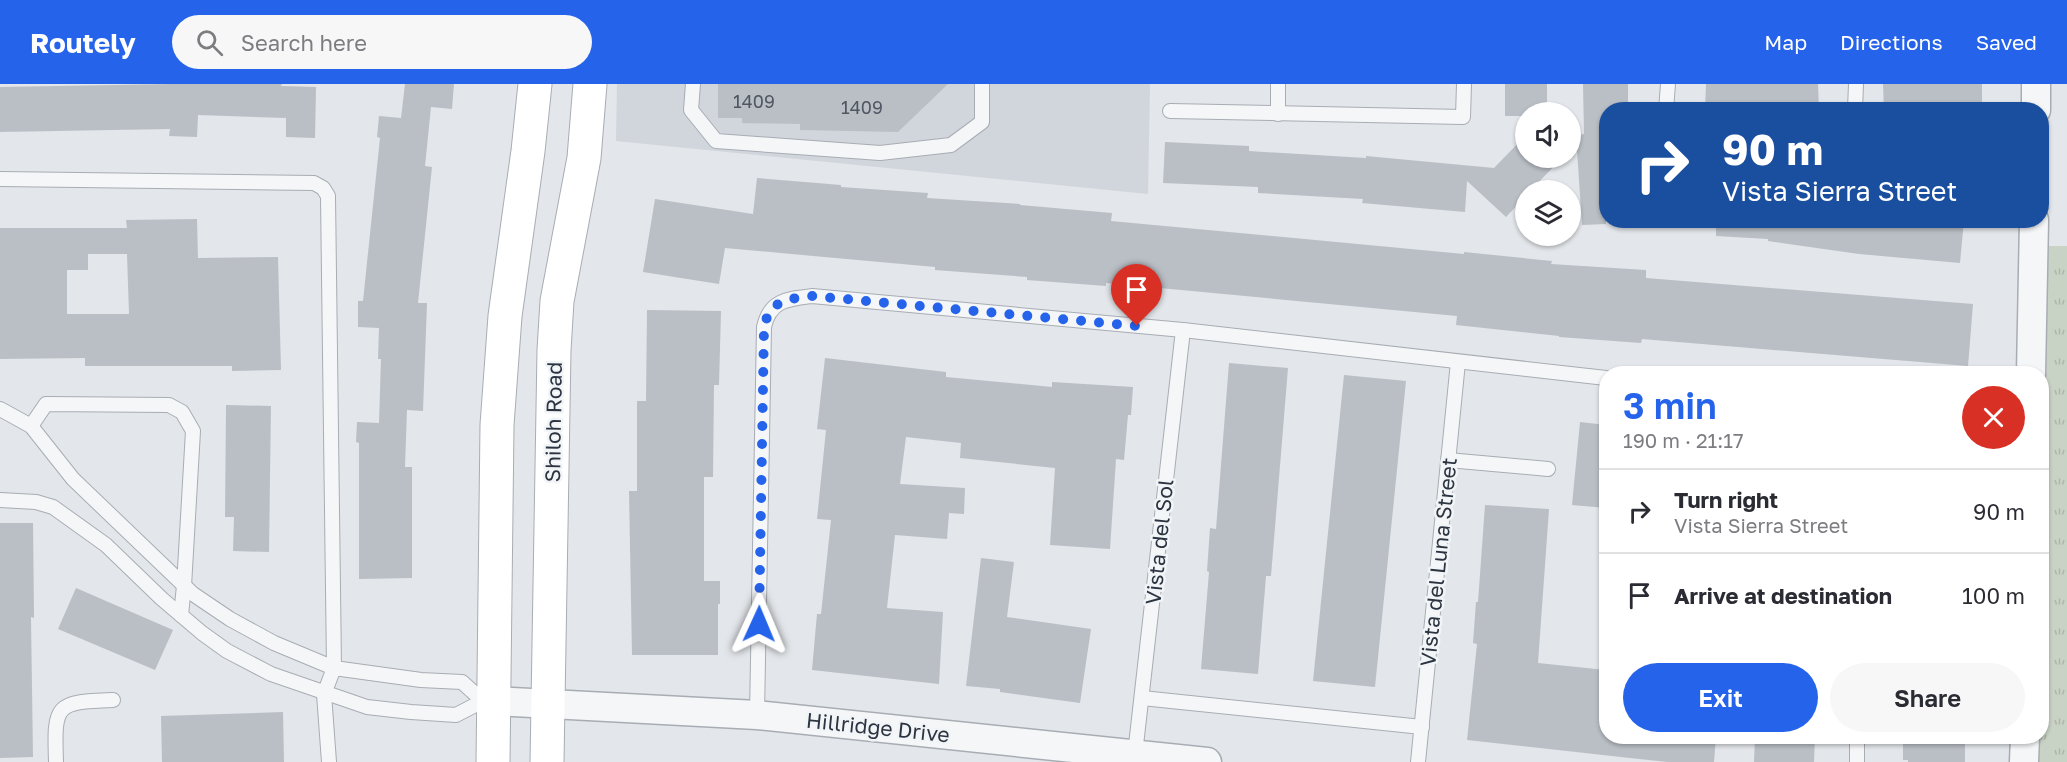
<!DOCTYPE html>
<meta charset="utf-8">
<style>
:root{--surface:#fff;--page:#f7f7f7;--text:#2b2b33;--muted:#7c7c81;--line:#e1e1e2;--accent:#2563eb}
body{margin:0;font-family:"Golos Text",sans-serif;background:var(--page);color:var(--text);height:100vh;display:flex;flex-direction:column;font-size:22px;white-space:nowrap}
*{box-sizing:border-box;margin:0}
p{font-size:20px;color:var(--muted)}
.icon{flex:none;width:33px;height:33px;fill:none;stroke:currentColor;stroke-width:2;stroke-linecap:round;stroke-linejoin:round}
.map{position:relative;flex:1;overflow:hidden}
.panel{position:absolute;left:1599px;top:282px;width:450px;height:378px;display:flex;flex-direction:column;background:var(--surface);border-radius:24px;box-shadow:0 2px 4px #0004}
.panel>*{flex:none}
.hud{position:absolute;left:1599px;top:18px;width:450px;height:126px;border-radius:24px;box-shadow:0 2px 4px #0004;background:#1a4fa0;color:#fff;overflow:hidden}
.controls{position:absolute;left:1515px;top:18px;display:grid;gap:12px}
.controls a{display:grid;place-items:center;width:66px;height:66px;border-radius:50%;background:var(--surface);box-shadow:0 2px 4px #0004;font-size:30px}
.pin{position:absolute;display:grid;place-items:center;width:51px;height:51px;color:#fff;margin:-62px -26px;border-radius:50% 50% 50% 0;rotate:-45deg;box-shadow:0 0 6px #0007}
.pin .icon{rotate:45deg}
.me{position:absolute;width:66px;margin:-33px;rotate:1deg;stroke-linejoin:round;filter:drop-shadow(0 0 4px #0008)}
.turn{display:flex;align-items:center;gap:21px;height:126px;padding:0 24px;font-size:27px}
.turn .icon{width:78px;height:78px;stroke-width:2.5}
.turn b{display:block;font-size:42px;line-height:51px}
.round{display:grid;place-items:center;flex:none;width:63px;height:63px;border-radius:32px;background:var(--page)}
.head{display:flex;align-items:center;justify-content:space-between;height:102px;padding:0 24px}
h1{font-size:36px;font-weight:600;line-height:45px;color:var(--accent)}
.action{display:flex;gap:12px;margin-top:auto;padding:12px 24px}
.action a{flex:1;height:69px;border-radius:36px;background:var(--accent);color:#fff;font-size:24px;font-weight:600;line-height:69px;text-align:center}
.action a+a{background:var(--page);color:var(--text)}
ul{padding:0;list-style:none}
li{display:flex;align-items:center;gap:18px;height:84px;padding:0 24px;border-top:2px solid var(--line)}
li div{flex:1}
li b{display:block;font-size:22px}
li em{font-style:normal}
header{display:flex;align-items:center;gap:36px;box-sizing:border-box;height:84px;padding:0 30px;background:var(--accent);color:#fff}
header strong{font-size:28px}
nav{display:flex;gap:33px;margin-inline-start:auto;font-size:21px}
.search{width:420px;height:54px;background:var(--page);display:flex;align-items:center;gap:15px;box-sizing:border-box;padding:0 21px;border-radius:33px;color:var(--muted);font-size:22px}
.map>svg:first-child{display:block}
</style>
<header>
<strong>Routely</strong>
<div class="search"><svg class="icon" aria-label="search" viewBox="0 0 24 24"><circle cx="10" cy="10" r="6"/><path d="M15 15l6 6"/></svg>Search here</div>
<nav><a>Map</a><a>Directions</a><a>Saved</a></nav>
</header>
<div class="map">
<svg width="2067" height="678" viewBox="0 0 2067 678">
<defs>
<pattern id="grass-tufts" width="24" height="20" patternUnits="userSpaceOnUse" patternTransform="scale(1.5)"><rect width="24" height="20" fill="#c9d3c5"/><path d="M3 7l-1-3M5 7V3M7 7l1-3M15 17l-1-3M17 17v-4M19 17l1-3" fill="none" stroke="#adb6aa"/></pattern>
</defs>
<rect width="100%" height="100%" fill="#e3e6ea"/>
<polygon fill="#d1d5dc" points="617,0 1150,0 1148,110 616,57"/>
<polygon fill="url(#grass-tufts)" points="2045,162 2067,162 2067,678 2036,678 2036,653 2042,652 2042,341"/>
<g fill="#babfc6" fill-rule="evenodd">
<polygon points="171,0 282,0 281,2 316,3 315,54 286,53 286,34 198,31 197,53 169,52 170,45 0,48 0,3"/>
<polygon points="405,0 454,0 452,25 431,23 425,82 432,83 418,219 427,219 423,327 407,326 405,383 412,383 412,494 359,495 359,359 356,358 357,338 379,339 381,275 378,275 379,244 358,243 358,217 363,217 380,54 377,53 379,32 401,34"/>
<polygon points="718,0 948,0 898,48 800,46 800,40 742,39 742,34 718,34"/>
<polygon points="1505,0 1547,0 1547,28 1526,28 1526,32 1505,32"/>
<polygon points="1583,0 1628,0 1628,26 1606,26 1606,140 1582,141 1576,51 1584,50"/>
<polygon points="1706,0 1818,0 1819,26 1705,26"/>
<polygon points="1883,0 1982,0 1982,26 1884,26"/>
<polygon points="1526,51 1526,74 1562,74 1531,106 1526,106 1526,112 1506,133 1467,97 1465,128 1362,119 1363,115 1258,109 1258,103 1163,99 1165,58 1249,62 1249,67 1366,74 1366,72 1494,84"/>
<polygon points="757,94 841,101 841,103 928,109 927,114 1020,120 1020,121 1112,129 1111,137 1464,170 1464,168 1552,177 1551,180 1646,186 1646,194 1973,220 1968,282 1642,255 1641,259 1559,253 1559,252 1456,241 1457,232 1106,199 1106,202 1027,196 1027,193 935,186 935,183 725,164 719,200 643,188 655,115 753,130"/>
<path d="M 197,135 L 198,174 L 278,173 L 281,286 L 232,287 L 232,282 L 85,282 L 85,274 L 0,275 L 0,144 L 127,144 L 126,136 ZM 88,170 L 127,170 L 129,230 L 67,230 L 67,186 L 88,186 Z"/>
<polygon points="1716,136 1964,136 1960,179 1859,170 1768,157 1768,155 1716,152"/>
<polygon points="647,226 721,227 719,301 714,301 713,393 704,393 704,497 720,497 720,520 718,520 718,571 632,571 629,407 637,407 637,317 646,317"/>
<polygon points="825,274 946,288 946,293 1052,303 1052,298 1133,303 1131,331 1128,331 1124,376 1116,375 1110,465 1050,461 1055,384 960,374 961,359 906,353 900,400 965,404 964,430 949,429 947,455 895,451 887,524 943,528 939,600 812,586 817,530 821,530 831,436 817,435 826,346 817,345"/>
<polygon points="1229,279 1288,284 1271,492 1266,492 1258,590 1201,585 1209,488 1207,487 1210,444 1216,445"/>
<polygon points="1344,291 1406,297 1375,603 1313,597"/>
<polygon points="226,321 271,322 269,468 233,467 234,433 225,433"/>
<polygon points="1580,338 1606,341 1606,424 1572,421"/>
<polygon points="1485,421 1549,425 1538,579 1606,586 1606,652 1716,652 1714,678 1668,678 1639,675 1467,656 1477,560 1473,559 1476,518 1478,518"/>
<polygon points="0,439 33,439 34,534 31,533 33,673 0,674"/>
<polygon points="981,474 1014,478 1007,533 1091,545 1080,619 1000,608 1000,605 966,602"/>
<polygon points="76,504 173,546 155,586 58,545"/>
<polygon points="283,628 284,678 162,678 161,632"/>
<polygon points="1755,652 1815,652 1814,678 1754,678"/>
<polygon points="1903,652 1965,652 1965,678 1908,678 1908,676 1903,676"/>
</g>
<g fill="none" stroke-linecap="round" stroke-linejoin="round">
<g stroke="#a8adb4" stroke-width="16">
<g id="lane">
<polyline points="693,0 691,26 716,57 880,69 951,61 982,38 982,0"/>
<polyline points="1666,26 1668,0"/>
<polyline points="1855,26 1856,0"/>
<polyline points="1170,27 1463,33 1464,0"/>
<polyline points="1278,30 1278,0"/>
<polyline points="0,95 314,99 323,104 328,112 334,584 324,610 329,678"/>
<polyline points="0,325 31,342 73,395 193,510 230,535 274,559 334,584 421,596 462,598 483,617"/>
<polyline points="31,342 46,320 169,321 182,328 193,347 184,502 181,531"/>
<polyline points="1448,376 1548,385"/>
<polyline points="0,416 36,418 53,423 106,461 162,515 202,549 227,567 271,590 367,623 411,628 456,631 483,617 491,617"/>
<polyline points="1142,614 1422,643"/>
<path d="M 757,631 L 764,243 C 770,216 787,215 812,212 L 1183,246 L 1606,294"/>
<polyline points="1135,670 1183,246"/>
<path d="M 56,678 C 54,620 55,618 113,616"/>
<polyline points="1418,678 1458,278"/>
<polyline points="1857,678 1857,652"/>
</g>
</g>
<g stroke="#a8adb4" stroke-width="31">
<g id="street">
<polyline points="2036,26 2036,0"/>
<polyline points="2031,290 2034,136"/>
<polyline points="494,617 757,631 1207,678"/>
<polyline points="2024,678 2025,652"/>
</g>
</g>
<g stroke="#a8adb4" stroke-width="35">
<g id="secondary">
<polyline points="493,678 497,341 505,232 528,67 535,0"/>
<polyline points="547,678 554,266 557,217 584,74 590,0"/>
</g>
</g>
<use href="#lane" stroke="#f5f6f8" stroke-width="14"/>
<use href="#street" stroke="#f5f6f8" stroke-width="28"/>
<use href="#secondary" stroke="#fff" stroke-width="33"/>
</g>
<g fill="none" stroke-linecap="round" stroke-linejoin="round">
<path stroke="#2563eb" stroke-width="10" stroke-dasharray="0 18" d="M 759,540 L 764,243 C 770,216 787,215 812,212 L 1137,242"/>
</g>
<g text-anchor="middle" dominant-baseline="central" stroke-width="5" stroke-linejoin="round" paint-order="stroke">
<g font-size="18" fill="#505762">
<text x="754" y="17">1409</text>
<text x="862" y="23">1409</text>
</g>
<g font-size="21" fill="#2c3441" stroke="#f2f5f7">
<text transform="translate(553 338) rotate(-89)">Shiloh Road</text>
<text transform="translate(1159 458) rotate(-84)">Vista del Sol</text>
<text transform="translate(1438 478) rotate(-84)">Vista del Luna Street</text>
<text transform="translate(878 643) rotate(6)">Hillridge Drive</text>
</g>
</g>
</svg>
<div class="controls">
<a><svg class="icon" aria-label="sound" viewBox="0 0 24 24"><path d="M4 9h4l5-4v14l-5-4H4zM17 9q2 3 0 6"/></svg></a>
<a><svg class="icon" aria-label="layers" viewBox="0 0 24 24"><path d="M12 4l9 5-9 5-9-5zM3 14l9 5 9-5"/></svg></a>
</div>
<div class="pin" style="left:1137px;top:242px;background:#d93025"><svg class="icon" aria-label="arrive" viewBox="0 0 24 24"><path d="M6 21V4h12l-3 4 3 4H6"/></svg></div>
<svg class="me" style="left:759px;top:540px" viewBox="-20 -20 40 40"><path d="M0-17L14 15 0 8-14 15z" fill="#2563eb" stroke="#fff" stroke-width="4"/></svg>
<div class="hud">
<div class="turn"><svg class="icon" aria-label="right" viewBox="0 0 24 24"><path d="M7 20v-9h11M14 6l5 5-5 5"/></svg><div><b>90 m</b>Vista Sierra Street</div></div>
</div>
<section class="panel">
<div class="head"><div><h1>3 min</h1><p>190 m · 21:17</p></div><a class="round" style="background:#d93025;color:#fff"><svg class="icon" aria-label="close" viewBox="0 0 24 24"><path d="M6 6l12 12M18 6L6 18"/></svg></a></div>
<ul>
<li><svg class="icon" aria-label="right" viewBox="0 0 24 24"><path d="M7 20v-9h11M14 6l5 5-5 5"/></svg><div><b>Turn right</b><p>Vista Sierra Street</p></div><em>90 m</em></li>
<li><svg class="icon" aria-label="arrive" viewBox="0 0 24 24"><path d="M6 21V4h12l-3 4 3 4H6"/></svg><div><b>Arrive at destination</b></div><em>100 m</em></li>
</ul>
<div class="action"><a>Exit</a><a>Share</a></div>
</section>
</div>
